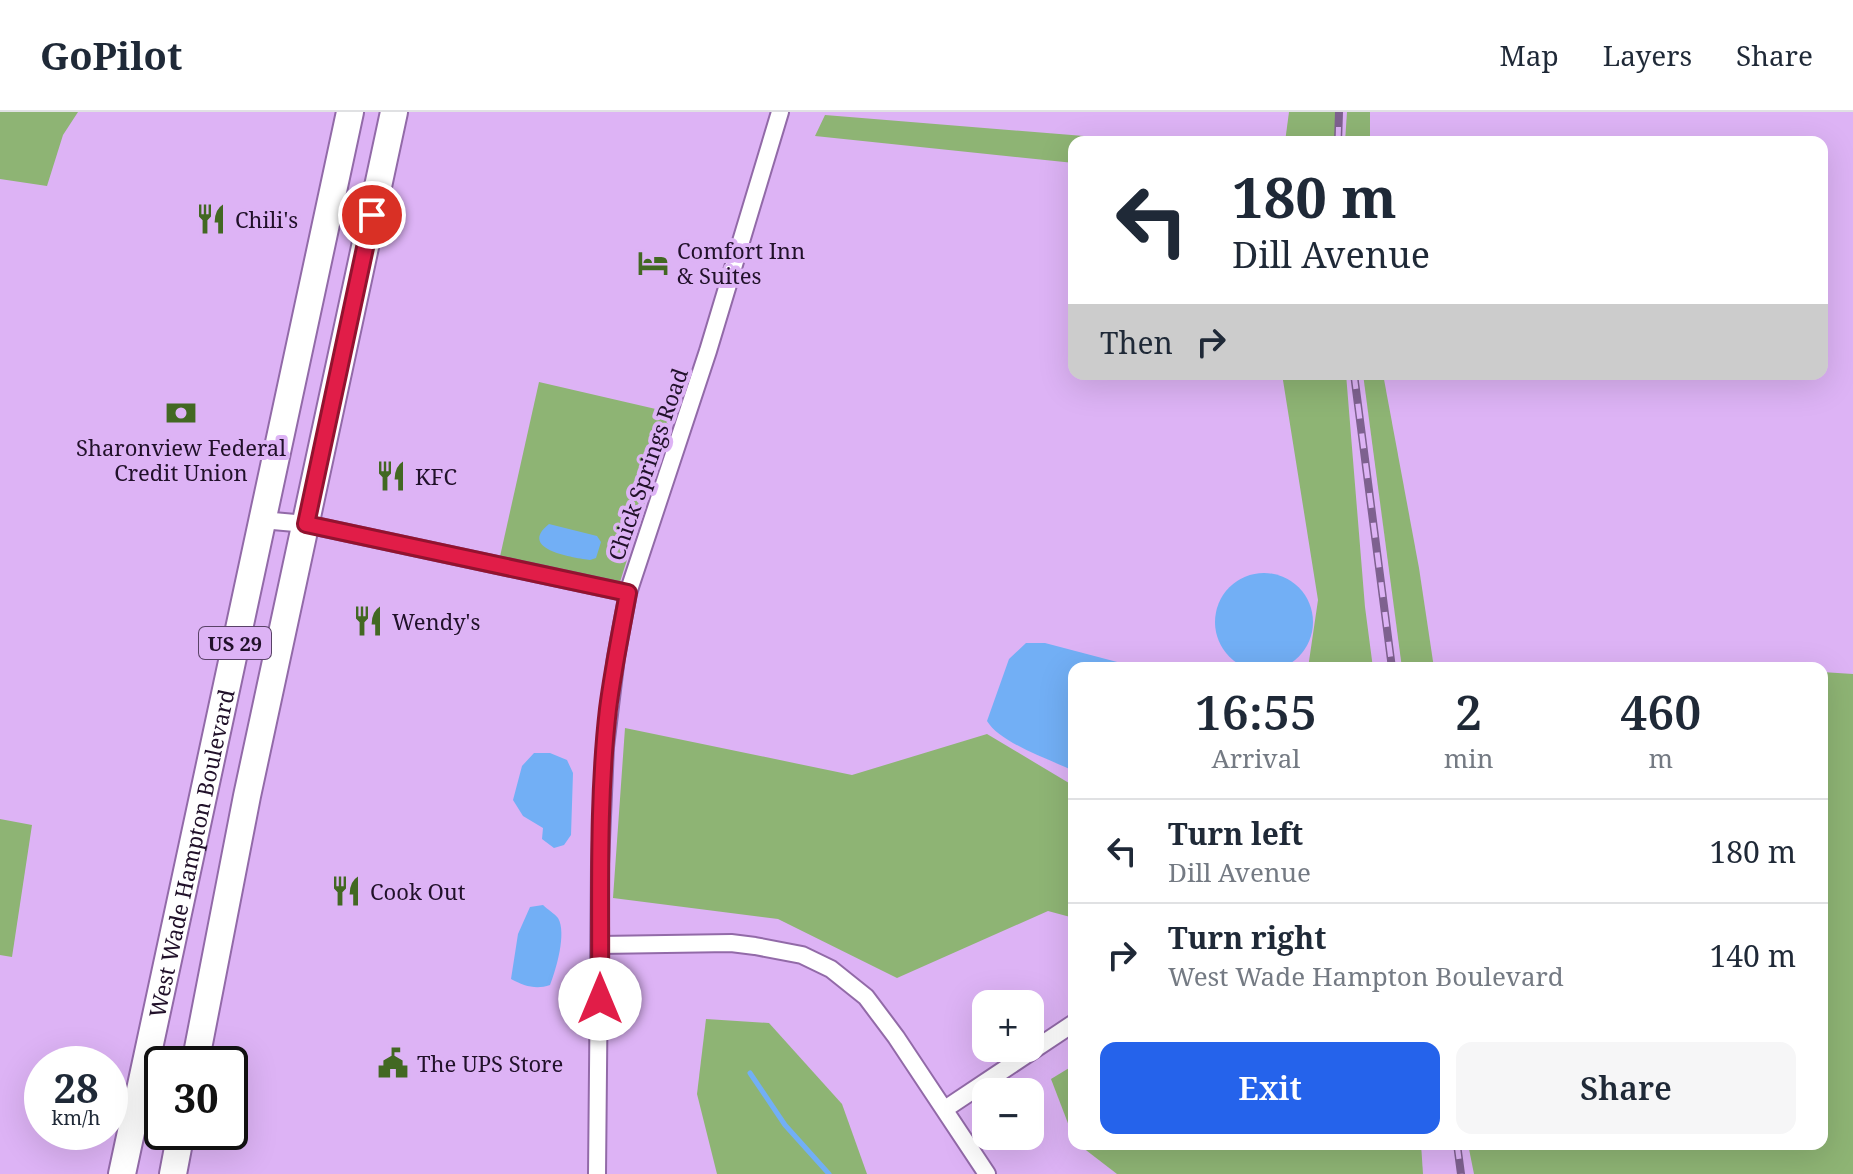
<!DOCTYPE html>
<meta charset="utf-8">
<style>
:root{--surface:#fff;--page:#f6f6f7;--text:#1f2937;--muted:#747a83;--line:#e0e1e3;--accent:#2563eb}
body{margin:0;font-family:"Noto Serif",serif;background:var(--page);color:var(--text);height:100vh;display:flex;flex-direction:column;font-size:30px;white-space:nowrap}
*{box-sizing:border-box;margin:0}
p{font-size:26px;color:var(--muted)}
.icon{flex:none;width:44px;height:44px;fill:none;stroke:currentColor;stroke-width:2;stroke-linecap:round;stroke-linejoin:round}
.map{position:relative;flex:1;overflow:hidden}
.panel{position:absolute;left:1068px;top:550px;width:760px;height:488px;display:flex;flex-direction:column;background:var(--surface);border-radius:16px;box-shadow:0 8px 32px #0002}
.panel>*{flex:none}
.banner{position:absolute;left:1068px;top:24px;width:760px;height:244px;border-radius:16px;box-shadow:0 8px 32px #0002;background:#fff;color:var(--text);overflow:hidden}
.controls{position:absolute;left:972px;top:878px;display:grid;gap:16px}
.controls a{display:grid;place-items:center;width:72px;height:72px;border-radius:16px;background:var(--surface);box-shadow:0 8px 32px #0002;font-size:40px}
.speed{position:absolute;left:24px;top:934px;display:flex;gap:16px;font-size:40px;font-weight:700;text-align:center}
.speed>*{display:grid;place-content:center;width:104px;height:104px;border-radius:50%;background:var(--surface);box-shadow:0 8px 32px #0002;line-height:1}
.speed small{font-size:20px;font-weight:400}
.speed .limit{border:4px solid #111;border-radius:12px;background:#fff;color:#111}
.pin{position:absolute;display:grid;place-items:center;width:68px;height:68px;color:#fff;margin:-34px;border:4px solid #fff;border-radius:50%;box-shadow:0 2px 8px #0007}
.me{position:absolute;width:88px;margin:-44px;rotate:0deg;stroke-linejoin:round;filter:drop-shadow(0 0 6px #0008)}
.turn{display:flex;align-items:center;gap:28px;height:168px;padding:0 32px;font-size:36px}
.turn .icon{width:104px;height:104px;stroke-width:2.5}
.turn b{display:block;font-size:56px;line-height:68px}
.then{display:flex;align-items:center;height:76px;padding:0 32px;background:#0003;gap:16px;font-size:30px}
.eta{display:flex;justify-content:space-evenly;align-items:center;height:136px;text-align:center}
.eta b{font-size:48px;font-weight:600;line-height:56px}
.primary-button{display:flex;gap:16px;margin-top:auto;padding:16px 32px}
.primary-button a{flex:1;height:92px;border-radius:16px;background:var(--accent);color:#fff;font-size:32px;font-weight:600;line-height:92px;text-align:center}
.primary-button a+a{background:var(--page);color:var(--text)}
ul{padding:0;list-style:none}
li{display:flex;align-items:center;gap:24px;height:104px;padding:0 32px;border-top:2px solid var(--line)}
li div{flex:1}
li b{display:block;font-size:30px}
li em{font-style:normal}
header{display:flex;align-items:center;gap:48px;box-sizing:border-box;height:112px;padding:0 40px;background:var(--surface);border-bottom:2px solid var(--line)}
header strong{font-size:38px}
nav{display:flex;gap:44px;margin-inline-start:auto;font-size:28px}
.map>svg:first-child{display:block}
</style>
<header>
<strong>GoPilot</strong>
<nav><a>Map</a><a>Layers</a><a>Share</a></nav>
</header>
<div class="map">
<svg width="1853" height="1062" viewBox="0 0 1853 1062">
<rect width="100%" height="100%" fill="#ddb3f5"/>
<g fill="#8eb474">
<polygon points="0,0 78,0 63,23 47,74 0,67"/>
<polygon points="1289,0 1336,0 1335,30 1285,30"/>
<polygon points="1347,0 1370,0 1370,30 1345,30"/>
<polygon points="825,3 1158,30 1074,30 1074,51 815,24"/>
<polygon points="1282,262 1346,262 1365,495 1373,556 1308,556 1318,488"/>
<polygon points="1363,262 1383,262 1419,456 1434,556 1402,556"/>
<polygon points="539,270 673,301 615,486 497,458"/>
<polygon points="1822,560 1853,562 1853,1062 1474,1062 1468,1032 1822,1032"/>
<polygon points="625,616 852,663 987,622 1074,674 1074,806 1048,799 897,866 778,807 613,786"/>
<polygon points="0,707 32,713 12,845 0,843"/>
<polygon points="706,907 769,911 842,992 867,1062 717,1062 697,982"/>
<polygon points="1074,953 1074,1027 1051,967"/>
<polygon points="1078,1032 1421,1032 1423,1062 1117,1062"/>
</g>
<g fill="#72aff5">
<path d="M 549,412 L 597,424 L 601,430 L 596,446 L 590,448 C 576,446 516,438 549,412 Z"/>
<circle cx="1264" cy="510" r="49"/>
<path d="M 1026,531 L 1045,531 L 1140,556 L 1074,556 L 1074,659 C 1051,648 1000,631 987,609 L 1009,547 Z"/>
<polygon points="534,641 550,641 567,648 573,661 571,723 564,733 554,736 542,727 543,716 523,704 513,688 522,654"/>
<path d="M 543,793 C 547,797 555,802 558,806 C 567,821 556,858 550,873 C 536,878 524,874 511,867 L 518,822 L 530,795 Z"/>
</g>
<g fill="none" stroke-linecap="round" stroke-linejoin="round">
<polyline stroke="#72aff5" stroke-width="5" points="750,961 785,1013 829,1062"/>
<g stroke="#926aa8" stroke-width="20">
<g id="street">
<polyline points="262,408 306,412 628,481"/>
<polyline points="600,833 731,831 755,834 802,843 831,857 866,885 896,925 987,1062"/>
<polyline points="945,997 1074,911"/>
<polyline points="597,1062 600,752 605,635 616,545 628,481 708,239 780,0"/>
</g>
</g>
<g stroke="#926aa8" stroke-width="30">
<g id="primary">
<polyline points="195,952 247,684 394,0"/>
<path id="s1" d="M 122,1062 L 350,0"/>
<polyline points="173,1062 181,1020"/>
</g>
</g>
<use href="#street" stroke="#fff" stroke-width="16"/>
<use href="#primary" stroke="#fff" stroke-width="26"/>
<g stroke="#7e618f" stroke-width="8">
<g id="rail">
<polyline points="1338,30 1339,0"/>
<polyline points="1354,262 1392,556"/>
<polyline points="1457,1032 1461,1062"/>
</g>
</g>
<use href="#rail" stroke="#ddb3f5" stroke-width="5" stroke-dasharray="15" stroke-linecap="butt"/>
</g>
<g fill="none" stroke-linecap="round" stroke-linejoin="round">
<g stroke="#92132f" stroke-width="20">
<path id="route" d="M 372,103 L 306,412 L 628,481 C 621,519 613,558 608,597 C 597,693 601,790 600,887"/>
</g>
<use href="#route" stroke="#e11d48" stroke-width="14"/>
</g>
<defs>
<g id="restaurant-bare" transform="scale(2.4)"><path d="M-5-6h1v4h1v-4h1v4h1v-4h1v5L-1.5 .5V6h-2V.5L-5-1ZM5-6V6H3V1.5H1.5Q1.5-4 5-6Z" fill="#426822" stroke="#ddb3f5" stroke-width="2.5" paint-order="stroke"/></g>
<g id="hotel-bare" transform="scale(2.4)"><path d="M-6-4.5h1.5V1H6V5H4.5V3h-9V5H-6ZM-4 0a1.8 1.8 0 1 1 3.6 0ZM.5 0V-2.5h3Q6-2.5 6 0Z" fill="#426822" stroke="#ddb3f5" stroke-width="2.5" paint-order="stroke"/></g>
<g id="bank-bare" transform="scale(2.4)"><path d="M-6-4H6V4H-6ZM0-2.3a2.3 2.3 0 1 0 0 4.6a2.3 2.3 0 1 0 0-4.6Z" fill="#426822" stroke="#ddb3f5" stroke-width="2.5" paint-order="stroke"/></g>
<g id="civic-bare" transform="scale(2.4)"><path d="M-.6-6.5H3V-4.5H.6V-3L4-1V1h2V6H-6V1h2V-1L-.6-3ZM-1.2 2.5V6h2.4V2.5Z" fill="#426822" stroke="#ddb3f5" stroke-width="2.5" paint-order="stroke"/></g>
</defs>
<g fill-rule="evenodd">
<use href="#restaurant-bare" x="211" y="107"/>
<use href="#hotel-bare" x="653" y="151"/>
<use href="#bank-bare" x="181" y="301"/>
<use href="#restaurant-bare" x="391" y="364"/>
<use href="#restaurant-bare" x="368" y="509"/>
<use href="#restaurant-bare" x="346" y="779"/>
<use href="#civic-bare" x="393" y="951"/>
</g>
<g text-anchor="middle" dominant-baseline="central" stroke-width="8" stroke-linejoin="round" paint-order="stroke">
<rect fill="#ddb3f5" stroke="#594267" stroke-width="2" x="199" y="515" width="72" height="32" rx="6"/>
<g font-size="20" font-weight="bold" fill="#21112a">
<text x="235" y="531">US 29</text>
</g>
<g font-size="22" fill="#21112a" stroke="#ddb3f5" text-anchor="start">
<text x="235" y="107">Chili's</text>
<text x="677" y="138">Comfort Inn<tspan x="677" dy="25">&amp; Suites</tspan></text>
<text x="181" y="335" text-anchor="middle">Sharonview Federal<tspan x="181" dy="25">Credit Union</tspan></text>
<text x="415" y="364">KFC</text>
<text x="392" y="509">Wendy's</text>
<text x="370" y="779">Cook Out</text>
<text x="417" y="951">The UPS Store</text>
</g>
<g font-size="22" fill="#21112a" stroke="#ddb3f5">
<text transform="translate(647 352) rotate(-71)">Chick Springs Road</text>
<text stroke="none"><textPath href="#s1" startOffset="328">West Wade Hampton Boulevard</textPath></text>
</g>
</g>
</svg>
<div class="controls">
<a>+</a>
<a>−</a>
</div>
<div class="speed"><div>28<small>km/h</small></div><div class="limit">30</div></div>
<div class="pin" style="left:372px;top:103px;background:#d93025"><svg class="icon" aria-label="arrive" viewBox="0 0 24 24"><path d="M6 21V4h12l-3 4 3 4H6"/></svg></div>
<svg class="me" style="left:600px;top:887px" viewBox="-20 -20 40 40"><circle r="19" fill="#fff"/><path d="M0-13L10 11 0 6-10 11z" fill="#e11d48"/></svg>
<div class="banner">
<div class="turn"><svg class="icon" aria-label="left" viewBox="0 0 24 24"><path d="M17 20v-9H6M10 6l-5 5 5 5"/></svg><div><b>180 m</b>Dill Avenue</div></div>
<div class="then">Then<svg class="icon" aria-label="right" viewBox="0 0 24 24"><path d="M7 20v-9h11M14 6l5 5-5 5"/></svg></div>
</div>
<section class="panel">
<div class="eta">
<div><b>16:55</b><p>Arrival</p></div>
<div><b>2</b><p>min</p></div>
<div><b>460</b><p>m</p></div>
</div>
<ul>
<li><svg class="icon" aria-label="left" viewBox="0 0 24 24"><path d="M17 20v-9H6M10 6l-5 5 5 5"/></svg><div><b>Turn left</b><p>Dill Avenue</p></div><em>180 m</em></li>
<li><svg class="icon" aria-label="right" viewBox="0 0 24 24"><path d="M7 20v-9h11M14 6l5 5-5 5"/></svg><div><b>Turn right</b><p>West Wade Hampton Boulevard</p></div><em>140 m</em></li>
</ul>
<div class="primary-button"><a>Exit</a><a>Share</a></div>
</section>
</div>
